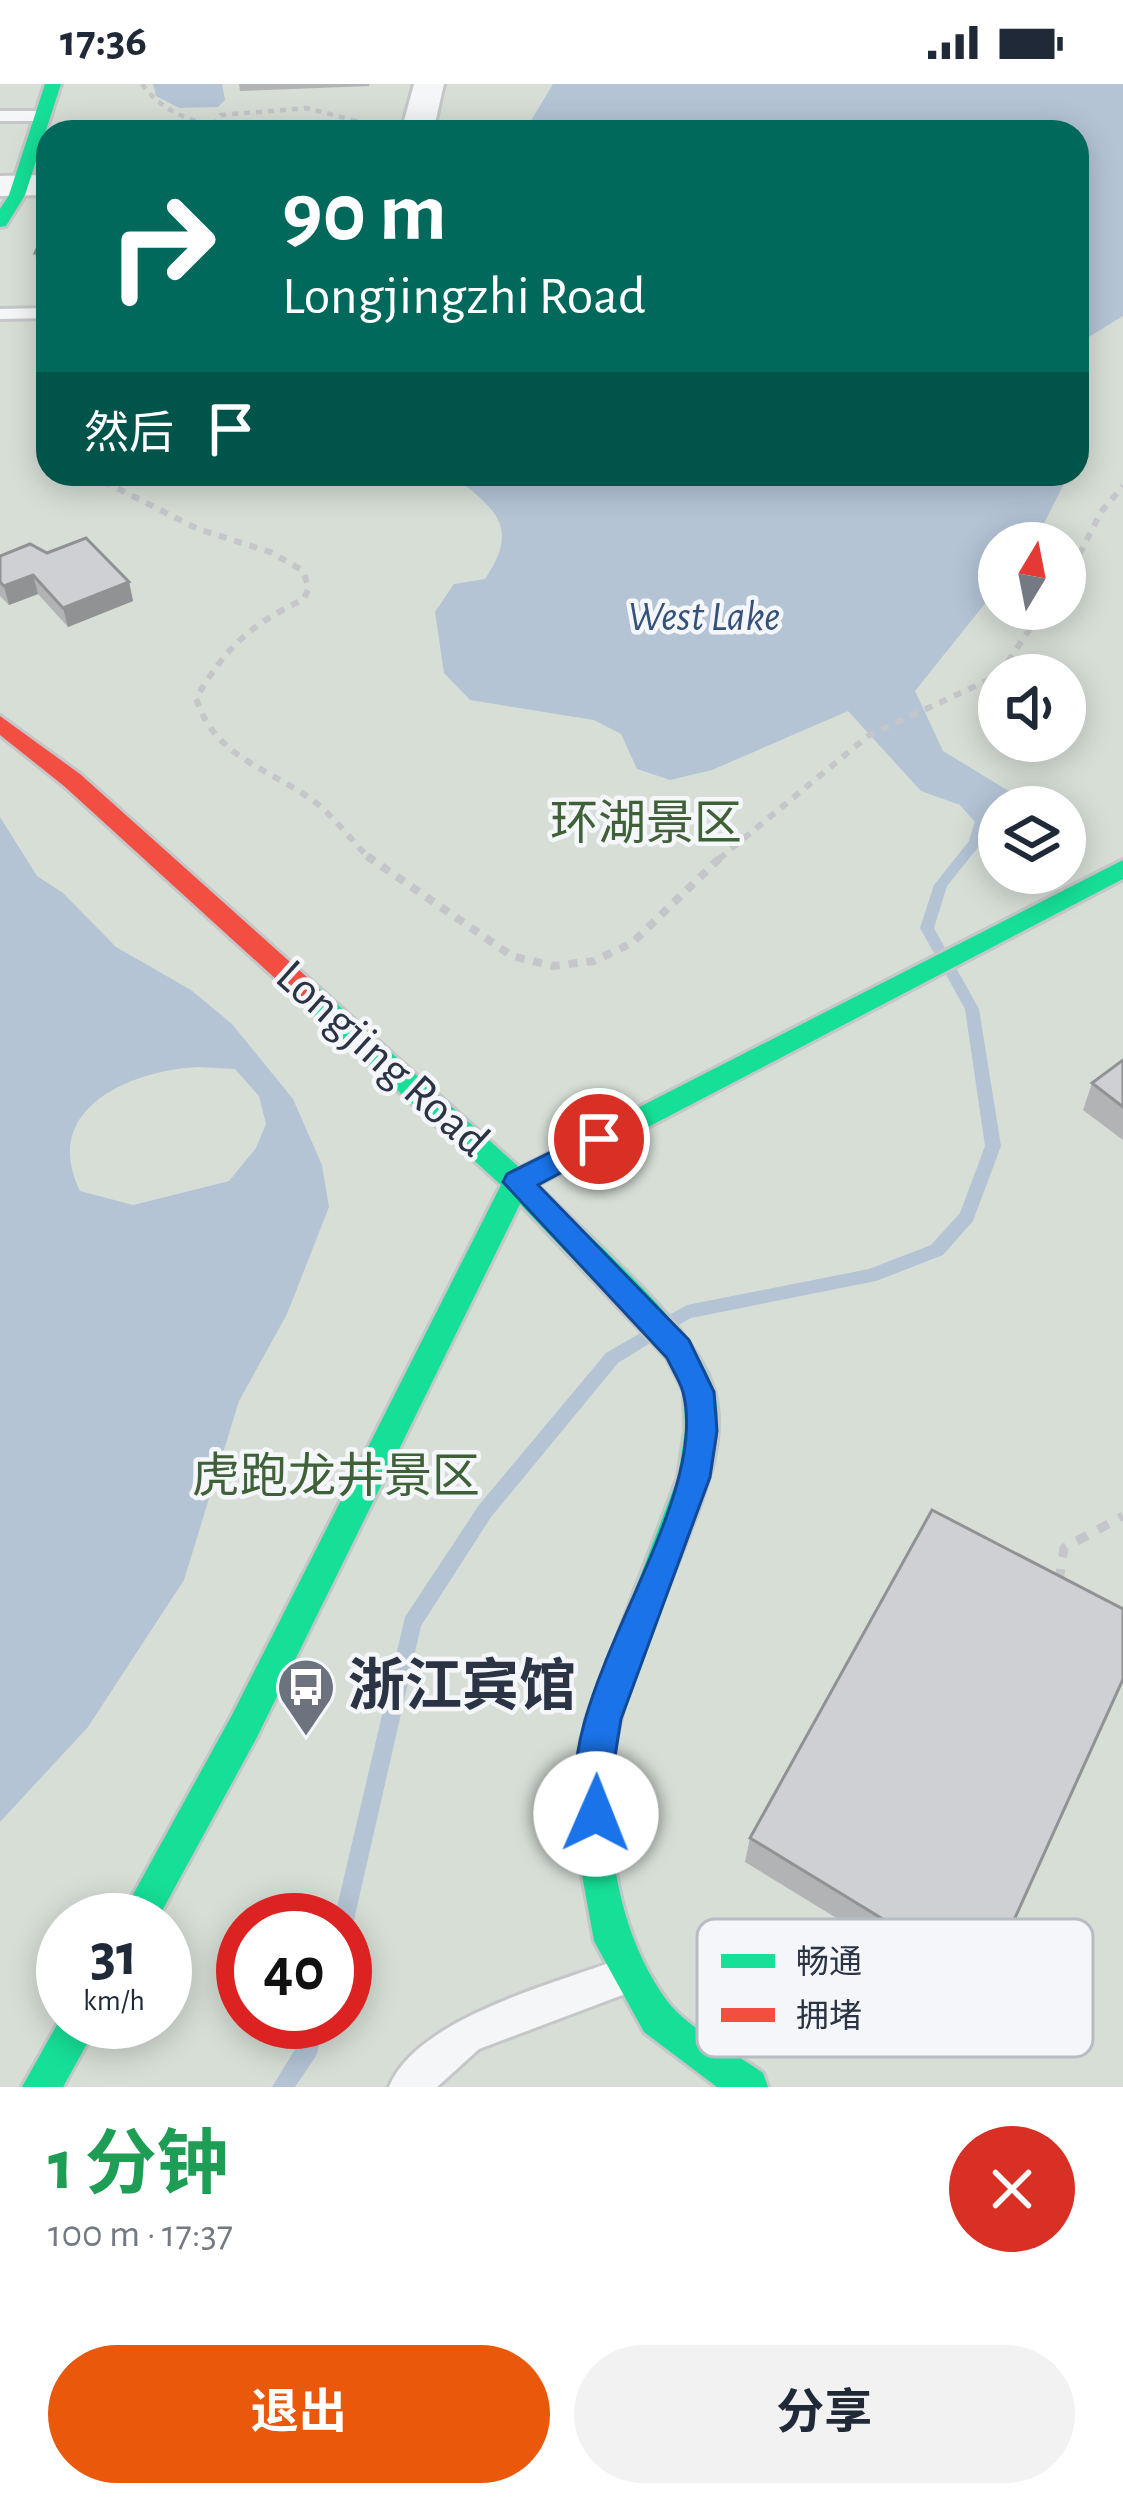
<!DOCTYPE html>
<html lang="zh">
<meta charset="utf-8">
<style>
:root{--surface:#fff;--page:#f2f2f3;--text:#1f2937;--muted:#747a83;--accent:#ea580c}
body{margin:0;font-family:"Alegreya Sans","Noto Sans SC",sans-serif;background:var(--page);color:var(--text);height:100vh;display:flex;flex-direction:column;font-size:45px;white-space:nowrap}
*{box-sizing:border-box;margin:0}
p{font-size:39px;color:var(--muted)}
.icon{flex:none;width:66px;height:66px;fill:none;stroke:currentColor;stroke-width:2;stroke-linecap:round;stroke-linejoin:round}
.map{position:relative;height:2003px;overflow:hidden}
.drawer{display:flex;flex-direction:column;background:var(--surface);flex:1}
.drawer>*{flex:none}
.banner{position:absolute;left:36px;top:36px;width:1053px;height:366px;border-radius:36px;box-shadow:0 6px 30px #0003;background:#00695c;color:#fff;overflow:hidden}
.needle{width:78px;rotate:10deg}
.controls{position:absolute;left:978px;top:438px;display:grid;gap:24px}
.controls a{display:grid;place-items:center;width:108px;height:108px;border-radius:50%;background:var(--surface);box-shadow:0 6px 30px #0003;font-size:60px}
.speed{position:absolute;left:36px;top:1809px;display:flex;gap:24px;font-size:60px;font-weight:700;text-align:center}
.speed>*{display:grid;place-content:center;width:156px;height:156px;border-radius:50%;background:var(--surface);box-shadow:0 6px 30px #0003;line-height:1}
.speed small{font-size:30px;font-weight:400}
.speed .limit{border:18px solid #d22;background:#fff;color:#111}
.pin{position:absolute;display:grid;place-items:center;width:102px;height:102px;color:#fff;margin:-51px;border:6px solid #fff;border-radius:50%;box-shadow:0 3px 12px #0007}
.me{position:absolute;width:132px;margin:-66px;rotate:1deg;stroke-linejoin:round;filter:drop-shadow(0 0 9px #0008)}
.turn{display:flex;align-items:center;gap:42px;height:252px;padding:0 48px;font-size:54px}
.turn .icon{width:156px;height:156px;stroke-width:2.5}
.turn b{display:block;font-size:84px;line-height:102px}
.then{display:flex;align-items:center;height:114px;padding:0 48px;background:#0003;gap:24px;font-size:45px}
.round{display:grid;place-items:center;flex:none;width:126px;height:126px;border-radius:63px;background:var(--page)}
.overview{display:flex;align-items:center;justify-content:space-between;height:204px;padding:0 48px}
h1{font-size:72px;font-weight:700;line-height:90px;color:#1e9e55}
.action{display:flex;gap:24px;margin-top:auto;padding:24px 48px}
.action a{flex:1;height:138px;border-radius:72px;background:var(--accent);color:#fff;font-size:48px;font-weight:700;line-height:138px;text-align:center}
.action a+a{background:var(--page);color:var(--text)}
.status{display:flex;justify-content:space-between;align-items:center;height:84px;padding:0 60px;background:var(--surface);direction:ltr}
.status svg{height:33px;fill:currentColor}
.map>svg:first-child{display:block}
</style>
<div class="status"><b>17:36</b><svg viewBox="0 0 49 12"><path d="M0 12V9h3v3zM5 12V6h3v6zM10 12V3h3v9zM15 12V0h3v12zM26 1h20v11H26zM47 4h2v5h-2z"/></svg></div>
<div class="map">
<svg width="1123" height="2003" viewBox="0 0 1123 2003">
<rect width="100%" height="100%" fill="#e6e8ea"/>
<path fill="#d6ded6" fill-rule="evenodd" d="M 0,0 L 1123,0 L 1123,2003 L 0,2003 ZM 48,48 L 1077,48 L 1077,390 L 48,390 ZM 999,459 L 1065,459 L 1065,525 L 999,525 ZM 999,591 L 1065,591 L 1065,657 L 999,657 ZM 999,723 L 1065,723 L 1065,789 L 999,789 ZM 63,1836 L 165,1836 L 165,1938 L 63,1938 ZM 243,1836 L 345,1836 L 345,1938 L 243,1938 Z"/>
<g fill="#b4c4d5" fill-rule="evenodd">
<polygon points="153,0 222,0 225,16 218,23 179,24 156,12"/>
<polygon points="553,0 1123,0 1123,232 1079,259 1085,358 1077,374 1077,48 524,48"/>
<path d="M 451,390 L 1069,390 L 1034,459 L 999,459 L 999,502 L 915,607 L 943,667 L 1035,723 L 999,723 L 999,749 L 987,752 L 960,721 L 921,707 L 848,627 L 712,686 L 670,696 L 637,685 L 621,650 L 594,636 L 470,616 L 444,589 L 435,528 L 454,500 L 485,495 C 522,441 493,424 451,390 Z"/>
<path d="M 0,733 L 37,792 L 63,809 L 116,863 L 191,906 L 232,940 L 293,1015 L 322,1081 L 329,1123 L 287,1230 L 239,1317 L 184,1496 L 88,1643 L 0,1738 ZM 197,983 L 235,985 L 259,1012 L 266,1040 L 256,1064 L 229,1097 L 133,1121 L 80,1107 C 40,1025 129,987 197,983 Z"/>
</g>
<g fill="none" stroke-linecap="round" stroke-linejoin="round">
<g fill="#b4c4d5" fill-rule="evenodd">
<polygon points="976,724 981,725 989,737 980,761 947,802 934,844 979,925 1001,1062 973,1137 943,1171 876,1197 691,1234 675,1243 669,1241 667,1236 669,1231 687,1221 869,1185 931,1161 960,1129 985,1062 965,925 920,844 934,801 969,757 975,737 969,728"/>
<polygon points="644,1247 650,1249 652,1254 650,1259 618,1279 491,1433 421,1542 354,1836 351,1843 345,1846 345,1836 334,1836 405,1533 479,1421 606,1269"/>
<polygon points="304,1938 326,1938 316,1972 295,2003 272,2003 299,1959"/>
</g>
<g stroke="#c4c6c8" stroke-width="6">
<g id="lane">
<polygon points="0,27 43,27 51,32 43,37 0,37"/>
<polygon points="48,224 48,234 0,235 0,225"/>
<path d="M 620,1875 L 633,1881 L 639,1894 L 633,1907 L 479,1965 L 437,2003 L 389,2003 C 417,1934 554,1900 620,1875 Z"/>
</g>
</g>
<g stroke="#c4c6c8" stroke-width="6">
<g id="street">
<polygon points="414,0 444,0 433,48 401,48"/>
<polygon points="48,91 48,111 0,112 0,92"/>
</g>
</g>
<g stroke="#c4c6c8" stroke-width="6">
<g id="fast">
<polygon points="45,0 61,0 25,111 6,142 0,143 0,125 9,111"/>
<path d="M 1123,776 L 1123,795 L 537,1101 C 586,1151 696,1242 714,1307 C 728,1357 703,1412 686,1458 C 664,1516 633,1577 620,1638 C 599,1729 612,1842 668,1918 C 687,1943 736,1970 763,1989 L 768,2003 L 717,2003 L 644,1948 L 594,1857 L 579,1774 L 578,1685 L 586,1635 L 678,1393 L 685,1347 L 684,1308 L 667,1274 L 520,1120 L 256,1655 L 157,1836 L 119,1836 L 232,1631 L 501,1101 L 300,917 L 296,910 L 300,903 L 318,903 L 520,1084 Z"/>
<polygon points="63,1930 63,1938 99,1938 63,2003 22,2003"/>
</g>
</g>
<g stroke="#c4c6c8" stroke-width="6">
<polygon id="jam" points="0,632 80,690 318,903 322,910 318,917 300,917 64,702 0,651"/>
</g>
<g stroke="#c5c6ca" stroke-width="4.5" stroke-dasharray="6 6" stroke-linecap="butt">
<path d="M 142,0 C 170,39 217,43 261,48"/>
<polyline points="213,41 221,31 307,24 356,37 350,48"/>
</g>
<g stroke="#c5c6ca" stroke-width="6" stroke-dasharray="8 8" stroke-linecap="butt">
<path d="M 89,390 L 198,445 L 270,468 L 302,486 L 309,503 L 304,515 C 249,542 228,561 196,614 C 214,672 265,683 311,715 C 333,731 351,756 370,775"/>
<polyline points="1065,499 1101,428 1123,402"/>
<polyline points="999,591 1043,525"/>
<polyline points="719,775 868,652 999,591"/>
</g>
<polyline stroke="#c5c6ca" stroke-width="8" stroke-dasharray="9 9" stroke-linecap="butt" points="367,772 512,872 553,882 594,877 632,859 722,772"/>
<polyline stroke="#c5c6ca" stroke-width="9" stroke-dasharray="12 12" stroke-linecap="butt" points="1059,1497 1064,1464 1123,1432"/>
<use href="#lane" fill="#f5f6f7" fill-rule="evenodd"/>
<use href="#street" fill="#f5f6f7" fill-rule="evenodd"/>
<use href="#fast" fill="#16e098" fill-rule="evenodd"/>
<use href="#jam" fill="#f24e42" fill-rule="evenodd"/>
</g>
<g fill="#b1b3b5">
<polygon points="239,0 369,0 369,2 240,7"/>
<polygon points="48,140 48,196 40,195 35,169"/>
<polygon points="47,469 129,498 133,517 68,543 38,510 9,521 0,512 0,472"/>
<polygon points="1123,976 1123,1056 1083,1026 1092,999"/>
<polygon points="750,1754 986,1898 974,1918 745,1778"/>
</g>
<g fill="#909294">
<polygon points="33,491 38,510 9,521 4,502"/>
<polygon points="129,498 133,517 68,543 63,524"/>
</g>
<g fill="#ced0d3" stroke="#909294" stroke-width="3">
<polygon points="48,140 48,169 35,169"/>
<polygon points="86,454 129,498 63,524 33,491 4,502 0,498 0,472 30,460 47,469"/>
<polygon points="1123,976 1123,1023 1092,999"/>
<polygon points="932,1426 1123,1525 1123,1595 986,1898 750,1754"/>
</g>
<path fill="#1a73e8" stroke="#114b97" stroke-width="3" d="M 599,1044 L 609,1047 L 613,1055 L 609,1063 L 538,1101 L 689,1256 L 714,1308 L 717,1347 L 710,1393 L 621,1635 L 613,1685 L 614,1730 L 609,1742 L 596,1748 L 583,1742 C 536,1628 714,1428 683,1308 C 680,1297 672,1285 667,1274 L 503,1098 L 507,1090 Z"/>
<defs>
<g id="bus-pin" transform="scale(3)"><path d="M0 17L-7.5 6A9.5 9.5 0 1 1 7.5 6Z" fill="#6c737f" stroke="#f4f6f9"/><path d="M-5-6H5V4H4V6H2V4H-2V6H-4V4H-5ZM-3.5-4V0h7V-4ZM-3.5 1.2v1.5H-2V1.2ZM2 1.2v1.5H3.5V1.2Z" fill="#fff"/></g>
</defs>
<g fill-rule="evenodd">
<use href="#bus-pin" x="306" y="1603"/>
</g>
<g text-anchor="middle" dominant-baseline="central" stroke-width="9" stroke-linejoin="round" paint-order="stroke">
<g font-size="42" font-style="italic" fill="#34527a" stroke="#f4f6f9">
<text x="704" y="533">West Lake</text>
</g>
<g font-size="48" fill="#3f6138" stroke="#f4f6f9">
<text x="646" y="741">环湖景区</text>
<text x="336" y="1394">虎跑龙井景区</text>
</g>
<g font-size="48" fill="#2b3445" stroke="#f4f6f9">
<text transform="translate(382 975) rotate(42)">Longjing Road</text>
</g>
<g font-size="57" font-weight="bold" fill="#2b3445" stroke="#f4f6f9" text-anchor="start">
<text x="348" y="1603">浙江宾馆</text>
</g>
</g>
<rect x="697" y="1835" width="396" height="138" rx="18" fill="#f4f6f9" stroke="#b8bcc3" stroke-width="3"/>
<rect x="721" y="1870" width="54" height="14" fill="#16e098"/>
<rect x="721" y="1924" width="54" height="14" fill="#f24e42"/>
<g font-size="33" fill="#2b3445">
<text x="796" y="1889">畅通</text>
<text x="796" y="1943">拥堵</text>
</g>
</svg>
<div class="controls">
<a><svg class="needle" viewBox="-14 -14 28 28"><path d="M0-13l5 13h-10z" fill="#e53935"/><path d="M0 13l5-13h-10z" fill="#747a83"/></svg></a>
<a><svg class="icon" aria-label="sound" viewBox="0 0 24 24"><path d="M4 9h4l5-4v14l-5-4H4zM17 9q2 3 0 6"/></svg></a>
<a><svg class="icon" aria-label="layers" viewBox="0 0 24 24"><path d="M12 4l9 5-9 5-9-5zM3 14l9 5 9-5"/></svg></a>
</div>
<div class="speed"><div>31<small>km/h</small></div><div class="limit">40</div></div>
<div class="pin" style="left:599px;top:1055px;background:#d93025"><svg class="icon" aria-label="arrive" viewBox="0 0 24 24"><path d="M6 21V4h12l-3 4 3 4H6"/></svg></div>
<svg class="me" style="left:596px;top:1730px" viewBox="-20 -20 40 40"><circle r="19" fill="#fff"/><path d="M0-13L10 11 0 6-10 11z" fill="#1a73e8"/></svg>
<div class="banner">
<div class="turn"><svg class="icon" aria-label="right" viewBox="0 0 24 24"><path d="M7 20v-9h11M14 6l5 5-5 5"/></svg><div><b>90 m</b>Longjingzhi Road</div></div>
<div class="then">然后<svg class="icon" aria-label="arrive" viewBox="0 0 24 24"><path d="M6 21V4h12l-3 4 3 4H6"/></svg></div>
</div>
</div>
<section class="drawer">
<div class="overview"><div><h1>1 分钟</h1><p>100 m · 17:37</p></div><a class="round" style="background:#d93025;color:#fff"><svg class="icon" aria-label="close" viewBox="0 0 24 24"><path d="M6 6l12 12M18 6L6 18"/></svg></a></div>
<div class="action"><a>退出</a><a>分享</a></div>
</section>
